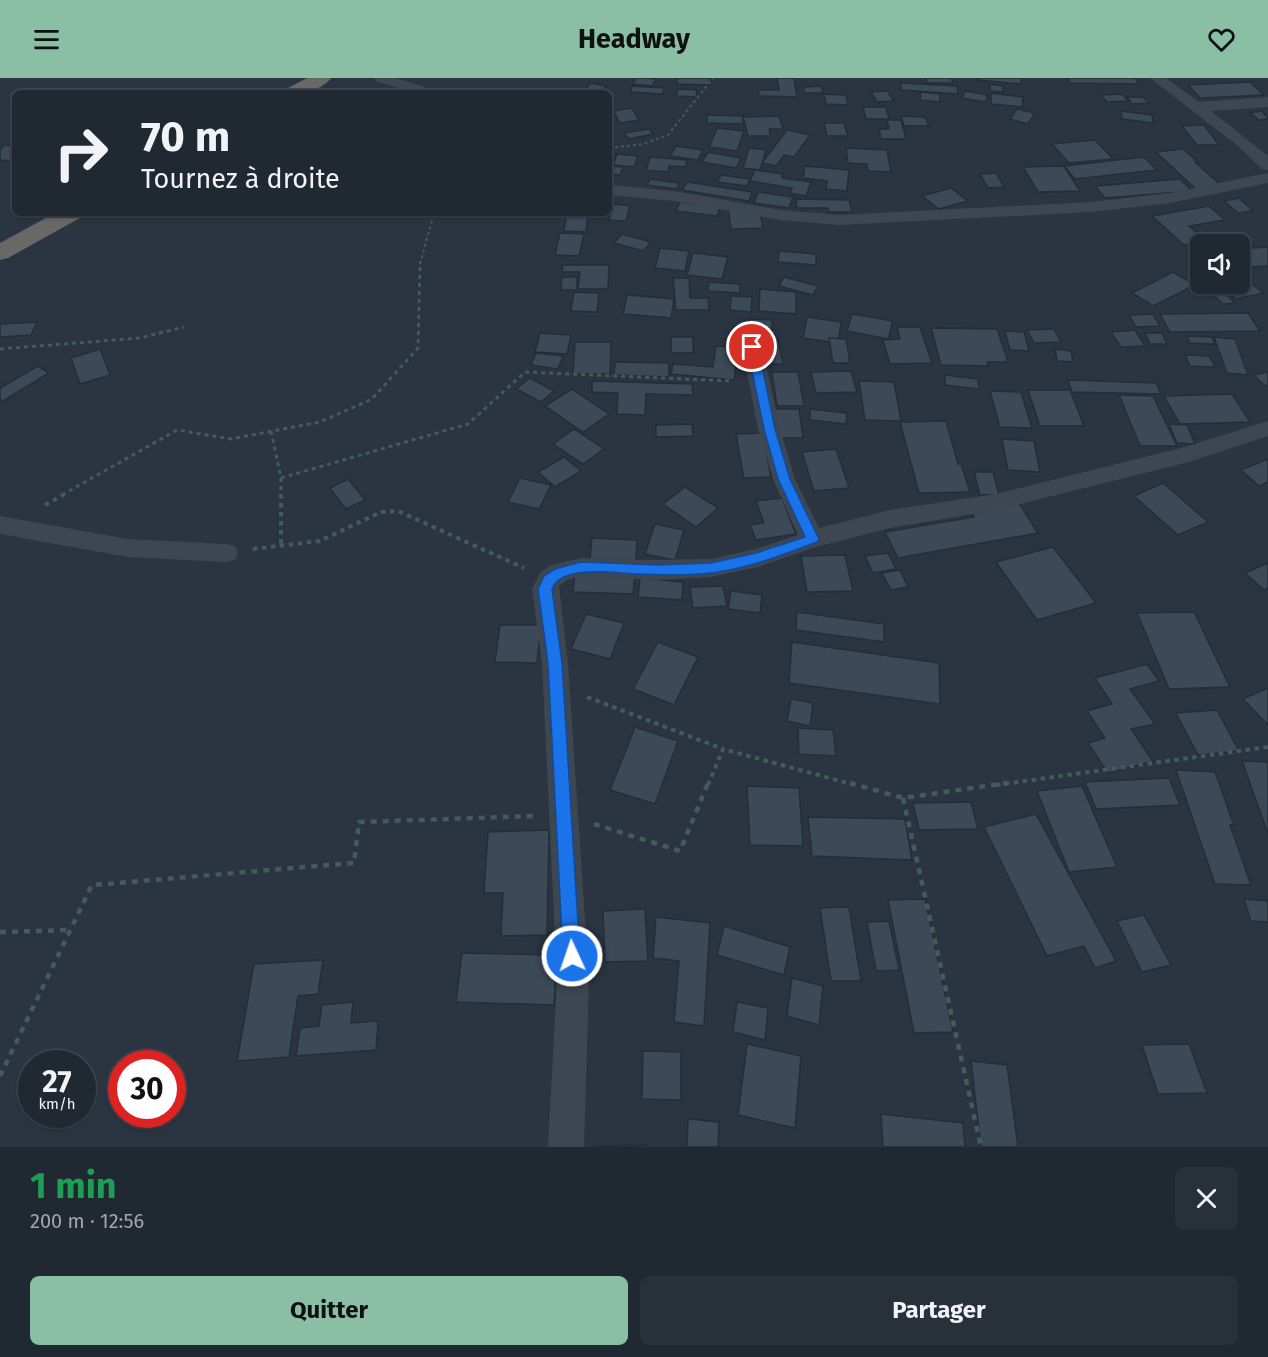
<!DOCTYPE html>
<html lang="fr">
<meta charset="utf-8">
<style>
:root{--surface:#202831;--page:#283039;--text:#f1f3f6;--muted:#a2a6ab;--line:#3d444d;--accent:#8abfa5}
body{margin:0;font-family:"Fira Sans",sans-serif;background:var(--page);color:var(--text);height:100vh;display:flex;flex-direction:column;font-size:22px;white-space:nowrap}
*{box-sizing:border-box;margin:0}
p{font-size:20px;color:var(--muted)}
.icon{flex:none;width:33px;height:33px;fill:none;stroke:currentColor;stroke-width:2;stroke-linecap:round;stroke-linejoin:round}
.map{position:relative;height:1069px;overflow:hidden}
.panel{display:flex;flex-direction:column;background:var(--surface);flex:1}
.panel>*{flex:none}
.hud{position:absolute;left:12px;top:12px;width:600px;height:126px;border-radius:9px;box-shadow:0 2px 4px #0004,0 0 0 2px var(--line);background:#202831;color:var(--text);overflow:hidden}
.tools{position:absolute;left:1190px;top:156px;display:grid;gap:12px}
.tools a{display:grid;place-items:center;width:60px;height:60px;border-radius:9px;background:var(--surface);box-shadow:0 2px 4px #0004,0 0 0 2px var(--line);font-size:30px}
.speed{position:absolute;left:18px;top:972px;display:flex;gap:12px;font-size:30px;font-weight:700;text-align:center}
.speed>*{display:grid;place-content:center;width:78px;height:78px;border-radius:50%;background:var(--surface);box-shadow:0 2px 4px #0004,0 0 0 2px var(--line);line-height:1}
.speed small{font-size:15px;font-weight:400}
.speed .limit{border:9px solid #d22;background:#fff;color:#111}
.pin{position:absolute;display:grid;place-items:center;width:51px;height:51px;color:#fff;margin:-26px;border:3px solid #fff;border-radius:50%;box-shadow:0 2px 6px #0007}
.me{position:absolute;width:66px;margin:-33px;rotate:357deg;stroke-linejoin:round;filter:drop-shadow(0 0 4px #0008)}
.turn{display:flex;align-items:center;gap:21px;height:126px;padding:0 30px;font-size:27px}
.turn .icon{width:78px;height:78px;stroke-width:2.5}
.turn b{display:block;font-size:42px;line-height:51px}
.round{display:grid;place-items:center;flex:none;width:63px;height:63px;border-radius:9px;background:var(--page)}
.overview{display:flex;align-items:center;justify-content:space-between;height:102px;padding:0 30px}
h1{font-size:36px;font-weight:700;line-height:45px;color:#1e9e55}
.cta{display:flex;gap:12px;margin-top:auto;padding:12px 30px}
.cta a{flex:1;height:69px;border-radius:9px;background:var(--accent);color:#111;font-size:24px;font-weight:700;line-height:69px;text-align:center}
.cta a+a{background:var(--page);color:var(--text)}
header{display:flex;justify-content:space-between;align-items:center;height:78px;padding:0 30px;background:var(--accent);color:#111;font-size:27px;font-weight:700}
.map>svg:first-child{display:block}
</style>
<header><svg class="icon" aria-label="menu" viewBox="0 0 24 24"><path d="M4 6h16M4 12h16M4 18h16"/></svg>Headway<svg class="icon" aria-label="heart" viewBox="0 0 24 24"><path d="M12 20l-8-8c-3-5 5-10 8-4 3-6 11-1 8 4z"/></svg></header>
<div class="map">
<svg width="1268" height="1069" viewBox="0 0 1268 1069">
<rect width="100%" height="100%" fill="#2a3541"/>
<g fill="#3c4a57" stroke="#242e39" stroke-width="1.5">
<polygon points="636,0 646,0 656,1 652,8 633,6"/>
<polygon points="677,0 710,0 709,7 677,6"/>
<polygon points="777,0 794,0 797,19 759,18 758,12 779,12"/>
<polygon points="925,0 951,0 953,5 927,5"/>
<polygon points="977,0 1021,0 1021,6 977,2"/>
<polygon points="1067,0 1135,0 1139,6 1070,5"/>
<polygon points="1250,4 1264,17 1200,20 1188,7"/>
<polygon points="590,5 606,8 601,15 584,15"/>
<polygon points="901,5 957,8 958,16 901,12"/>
<polygon points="990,6 1003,8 1003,14 990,13"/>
<polygon points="632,8 664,10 663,16 631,14"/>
<polygon points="821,8 823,15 805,15 803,9"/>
<polygon points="678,11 697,12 696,19 676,18"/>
<polygon points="887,13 894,23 877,24 871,14"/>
<polygon points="965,13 988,17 985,24 962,20"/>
<polygon points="921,14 940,16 940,24 920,22"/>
<polygon points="991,15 1023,19 1022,29 991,26"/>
<polygon points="824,16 846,17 848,27 826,26"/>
<polygon points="1122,16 1128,23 1107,24 1101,17"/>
<polygon points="1127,19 1143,19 1149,25 1132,26"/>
<polygon points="863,29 886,29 889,41 866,41"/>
<polygon points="632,30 639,42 620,45 613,33"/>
<polygon points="1017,31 1035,35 1028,46 1010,41"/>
<polygon points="1121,33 1152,37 1153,45 1122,41"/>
<polygon points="1262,33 1268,41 1259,42 1250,35"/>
<polygon points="707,37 743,38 743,46 707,45"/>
<polygon points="779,38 783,51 769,51 771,58 748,58 743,39"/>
<polygon points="901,38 925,39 929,48 904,48"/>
<polygon points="887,42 901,42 906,61 881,61 879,51 889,51"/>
<polygon points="824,45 844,45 848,58 827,58"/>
<polygon points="1204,47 1219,67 1197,67 1182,48"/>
<polygon points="717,50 744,53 737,73 709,69"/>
<polygon points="649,51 653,56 629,61 624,55"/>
<polygon points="787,52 810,57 794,79 784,77 776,88 762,85"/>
<polygon points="1095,62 1113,81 1069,85 1052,66"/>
<polygon points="5,67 15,68 15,83 0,82 0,72"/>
<polygon points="676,68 703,72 698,82 670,78"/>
<polygon points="749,70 766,72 760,92 743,90"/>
<polygon points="846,70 887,72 891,94 868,93 867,86 848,85"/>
<polygon points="1183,71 1198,84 1195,84 1224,110 1198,113 1156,74"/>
<polygon points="708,74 741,80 736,90 702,84"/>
<polygon points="617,76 638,78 634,89 613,87"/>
<polygon points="650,79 687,82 685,89 669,88 668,94 646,92"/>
<polygon points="1144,79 1157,92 1075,101 1064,88"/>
<polygon points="610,88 623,89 620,97 609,96"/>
<polygon points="805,88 849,92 847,113 826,111 827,103 803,100"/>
<polygon points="1064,88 1080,113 1038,114 1023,89"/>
<polygon points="755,92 783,96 782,100 811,104 806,118 790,115 792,110 750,103"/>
<polygon points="996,95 1004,109 988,110 980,96"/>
<polygon points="721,97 750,101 747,108 717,104"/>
<polygon points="650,101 679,105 677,111 647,107"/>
<polygon points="1180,101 1192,113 1105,120 1095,108"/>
<polygon points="687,104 752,114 749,123 682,112"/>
<polygon points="951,110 968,123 939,131 922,118"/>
<polygon points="758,114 793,119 789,130 754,125"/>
<polygon points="1239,120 1253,133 1238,135 1224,123"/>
<polygon points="796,121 849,122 852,134 828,134 828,130 797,130"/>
<polygon points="680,124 720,129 717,138 676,133"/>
<polygon points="614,126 630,128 626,143 609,142"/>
<polygon points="1209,128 1225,142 1189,148 1207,163 1184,167 1152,138"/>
<polygon points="728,130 759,130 763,150 731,151"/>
<polygon points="567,135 588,135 586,154 564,153"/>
<polygon points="560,155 584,156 579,178 555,177"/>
<polygon points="622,156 651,164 644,173 614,165"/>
<polygon points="1268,169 1268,188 1248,189 1239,178 1239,171"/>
<polygon points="660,170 689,173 685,193 655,190"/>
<polygon points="779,173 816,176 816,187 778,184"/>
<polygon points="693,175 728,179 722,201 687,197"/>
<polygon points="563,187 609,187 608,211 578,211 580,194 562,194"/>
<polygon points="1173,194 1195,207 1153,228 1132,215"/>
<polygon points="1239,195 1263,215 1236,221 1219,206 1239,206"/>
<polygon points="562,199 577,199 577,212 561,212"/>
<polygon points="784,199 818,208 813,217 779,208"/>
<polygon points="673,200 689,200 690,220 708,220 709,232 676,232"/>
<polygon points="709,204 740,206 740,215 708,213"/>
<polygon points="1202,206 1215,206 1235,225 1223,226"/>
<polygon points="760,211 796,214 796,236 759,233"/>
<polygon points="574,214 599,215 597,234 571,233"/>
<polygon points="627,217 674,221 671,240 623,236"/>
<polygon points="731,218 752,219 751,234 730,232"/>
<polygon points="1248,235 1260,253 1170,254 1160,236"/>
<polygon points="852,236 893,243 888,261 847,253"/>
<polygon points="1153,236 1160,248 1136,249 1129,237"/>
<polygon points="807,239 841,244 838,265 803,260"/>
<polygon points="749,241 772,242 772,253 749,252"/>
<polygon points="37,244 31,257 0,259 0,246"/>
<polygon points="897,249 920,249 932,285 890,286 883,262 900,261"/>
<polygon points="931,250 997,251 1008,284 987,284 988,288 941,287"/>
<polygon points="1054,251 1061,264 1034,265 1027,252"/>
<polygon points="1135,252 1145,268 1121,269 1111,254"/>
<polygon points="1005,253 1024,254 1029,273 1010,272"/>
<polygon points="540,255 571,257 567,276 535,274"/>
<polygon points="1145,255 1162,255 1167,266 1150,266"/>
<polygon points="777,257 783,286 764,286 758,258"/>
<polygon points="1187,258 1212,259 1215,266 1190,265"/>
<rect x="671" y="259" width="22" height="16"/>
<polygon points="1214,259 1235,261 1248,297 1227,295"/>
<polygon points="829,260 846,261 850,285 833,285"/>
<polygon points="575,264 611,264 610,296 573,296"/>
<polygon points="716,268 738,270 734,302 671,296 673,286 713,289"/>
<polygon points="100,271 110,297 80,306 71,280"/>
<polygon points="1055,271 1071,273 1073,284 1057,283"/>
<polygon points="536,275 563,278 558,291 531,287"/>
<polygon points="1185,277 1209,278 1215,289 1190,288"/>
<polygon points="615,284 669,285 669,299 614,297"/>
<polygon points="38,288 49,295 3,323 0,321 0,310"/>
<polygon points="851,293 857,314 816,315 811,294"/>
<polygon points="772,294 798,294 804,328 777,328"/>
<polygon points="1268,294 1268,307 1265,308 1254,297"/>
<polygon points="945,297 978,301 979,311 945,307"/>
<polygon points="530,300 554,313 541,324 516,311"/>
<polygon points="1068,302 1156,305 1161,316 1072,314"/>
<polygon points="592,303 692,306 693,317 646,316 645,337 617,336 618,315 592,314"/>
<polygon points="859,303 894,304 901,343 865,342"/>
<polygon points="572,311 609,336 583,354 545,328"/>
<polygon points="1028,312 1070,312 1084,348 1040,348"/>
<polygon points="990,313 1021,314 1032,350 1000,349"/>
<polygon points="1232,316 1250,344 1180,346 1164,318"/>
<polygon points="1119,317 1153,318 1177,368 1140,368"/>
<polygon points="774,331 799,331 803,360 777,360"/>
<polygon points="810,331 847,335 846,346 810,342"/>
<polygon points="946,343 958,386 961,386 970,414 919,415 900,344"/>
<polygon points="692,346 693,358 656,359 656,347"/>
<polygon points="1169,346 1187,347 1195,366 1177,365"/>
<polygon points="574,351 604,371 583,386 553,366"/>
<polygon points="762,355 771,399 744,400 736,356"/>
<polygon points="1002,361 1034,363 1040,394 1008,392"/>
<polygon points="836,371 849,410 814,413 802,374"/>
<polygon points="564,379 581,393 555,409 538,394"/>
<polygon points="1268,381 1268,404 1259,408 1241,392"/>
<polygon points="974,394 993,394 999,417 980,417"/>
<polygon points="520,400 551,407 539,431 508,424"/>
<polygon points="348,401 365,422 346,431 330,410"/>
<polygon points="1163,405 1208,444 1178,457 1134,418"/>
<polygon points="685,409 718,430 696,449 663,426"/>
<polygon points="782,420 796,456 756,462 750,447 764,445 756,423"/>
<polygon points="1019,425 1038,455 898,480 885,454 974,439 970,433"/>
<polygon points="655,446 684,452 675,482 645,476"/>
<polygon points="592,460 637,462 636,483 590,481"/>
<polygon points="1053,469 1096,525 1037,542 996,484"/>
<polygon points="888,475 896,491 873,495 865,478"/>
<polygon points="845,477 853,513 807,514 801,478"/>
<polygon points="1268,485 1268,510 1264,512 1245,495"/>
<polygon points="900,492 908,509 891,512 882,495"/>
<polygon points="575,493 635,495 633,516 573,514"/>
<polygon points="640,500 683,504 682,522 638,519"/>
<polygon points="723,508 727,528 693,530 690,509"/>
<polygon points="731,513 762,517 760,535 728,531"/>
<polygon points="797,534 884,546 884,564 796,552"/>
<polygon points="1194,534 1230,609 1169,611 1137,535"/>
<polygon points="586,536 624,545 610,581 571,571"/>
<polygon points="500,547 541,547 537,585 495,584"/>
<polygon points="658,564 698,579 674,627 633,611"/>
<polygon points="792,564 939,585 940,626 789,605"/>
<polygon points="1147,586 1159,603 1130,611 1155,646 1131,651 1153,683 1108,695 1088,665 1105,660 1087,633 1112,626 1095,600"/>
<polygon points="1268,610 1268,647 1243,621"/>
<polygon points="791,621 813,625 810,648 787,643"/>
<polygon points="1217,632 1239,673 1198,677 1176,635"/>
<polygon points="635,649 678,663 655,726 610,712"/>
<polygon points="798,650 833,652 836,678 799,676"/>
<polygon points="1242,683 1268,684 1268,756"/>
<polygon points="1176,692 1215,694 1234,747 1230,747 1251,807 1215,806"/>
<polygon points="1169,700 1180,727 1096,731 1085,704"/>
<polygon points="747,708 799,710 803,768 750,767"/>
<polygon points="1082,708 1117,789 1069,794 1037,713"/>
<polygon points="971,724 978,751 919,752 913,725"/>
<polygon points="1036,736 1116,883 1095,890 1084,868 1047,878 984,749"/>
<polygon points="808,739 905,741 912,782 812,778"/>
<polygon points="549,752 547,857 501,858 503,815 484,815 488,754"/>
<polygon points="925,821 953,954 914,955 888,822"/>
<polygon points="1244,821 1268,823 1268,844 1251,843"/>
<polygon points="849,829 861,903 831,903 820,830"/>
<polygon points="645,831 648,883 605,884 603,833"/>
<polygon points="1144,837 1171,887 1142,894 1117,843"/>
<polygon points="656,839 710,845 704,948 674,944 679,883 653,880"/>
<polygon points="889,843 899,892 876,893 867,844"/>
<polygon points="724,848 790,869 784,897 717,877"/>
<polygon points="462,875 557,877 554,927 456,924"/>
<polygon points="323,882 318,916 298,918 289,979 237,983 254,886"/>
<polygon points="792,900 823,908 819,947 787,938"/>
<polygon points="353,924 351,945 378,943 376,972 296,978 300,950 319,948 322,927"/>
<polygon points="737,924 768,930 765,962 733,954"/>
<polygon points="747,966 801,978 795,1050 738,1037"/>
<polygon points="1189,966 1207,1015 1158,1016 1142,967"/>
<polygon points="643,973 681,974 681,1022 642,1021"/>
<polygon points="971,983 1007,987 1018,1069 981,1069"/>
<polygon points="881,1036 963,1045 965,1069 883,1069"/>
<polygon points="688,1041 719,1044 718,1069 687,1069"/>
<polygon points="646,1067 646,1069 595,1069 595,1068"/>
</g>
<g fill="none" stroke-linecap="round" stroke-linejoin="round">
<g stroke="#455a5a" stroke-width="2" stroke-dasharray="3 3" stroke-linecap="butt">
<polyline points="609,70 643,66 668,57 713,0"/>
<polyline points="420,186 434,135"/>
</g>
<g stroke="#455a5a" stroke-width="3" stroke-dasharray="4 4" stroke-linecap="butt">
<polyline points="0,271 140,260 184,249"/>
<polyline points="271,353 281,400 281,417"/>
<polyline points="281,400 468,346 525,294 732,303"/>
<polyline points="62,417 177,352 231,361 320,344 372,321 418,270 420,184"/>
</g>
<g stroke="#455a5a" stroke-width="4" stroke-dasharray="4.5 4.5" stroke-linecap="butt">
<polyline points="281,416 281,468"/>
<polyline points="45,427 65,416"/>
<polyline points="253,471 320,463 381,434 398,433 524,490"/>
<polyline points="587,619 723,671"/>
<polyline points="708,707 723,671 855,707"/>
<polyline points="996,707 1268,669"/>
</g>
<g stroke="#455a5a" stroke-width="4.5" stroke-dasharray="6 6" stroke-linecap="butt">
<polyline points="850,705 903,720 1007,705"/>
<polyline points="903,720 981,1069"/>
<polyline points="594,746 680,773 708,705"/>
<polyline points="0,854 70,852"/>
<polyline points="0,998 92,807 354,785 359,744 534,738"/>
</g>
<g fill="#3e4751" fill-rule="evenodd">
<polygon points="374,0 396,0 434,12 437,15 414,15 376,3"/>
<polygon points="1150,0 1166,0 1199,24 1268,19 1268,29 1211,33 1268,78 1268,92 1262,91 1237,67"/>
<polygon points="1268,95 1268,105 1170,125 1092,134 839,147 781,142 674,123 609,117 609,107 674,113 781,132 839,137 1092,124 1170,115"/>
<polygon points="752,263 759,264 762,269 780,351 795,401 819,450 890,432 996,416 1185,369 1268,343 1268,358 1189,384 996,432 890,450 816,469 758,489 711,499 658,502 581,498 567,502 559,508 568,585 589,901 584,1069 548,1069 557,901 542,585 532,511 540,495 551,487 581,480 658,482 711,481 756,471 798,457 773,401 758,351 742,269 745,264"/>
<polygon points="0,438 128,461 226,466 235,468 238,475 235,482 226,484 128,479 0,456"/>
</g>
<g fill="#6a6866" fill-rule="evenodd">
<path d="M 307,0 L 331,0 C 319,15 300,15 283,15 L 286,11 Z"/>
<polygon points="55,135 83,135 80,140 8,180 0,182 0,165"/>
</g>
</g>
<path fill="#1a73e8" stroke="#114b97" stroke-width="1.5" d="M 752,265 L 758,269 L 775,351 L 790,401 L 819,461 L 817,464 C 782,477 747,491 711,495 C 687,498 661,497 637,496 C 615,495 562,486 552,511 L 562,585 L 580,878 L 578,884 L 572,886 L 565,884 L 563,878 L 548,585 L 538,511 L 544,498 L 555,491 L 581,484 L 658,487 L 711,485 L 756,475 L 805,459 L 778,401 L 764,351 L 747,269 Z"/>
</svg>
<div class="tools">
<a><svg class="icon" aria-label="sound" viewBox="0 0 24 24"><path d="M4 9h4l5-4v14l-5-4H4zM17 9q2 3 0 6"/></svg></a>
</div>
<div class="speed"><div>27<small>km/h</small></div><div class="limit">30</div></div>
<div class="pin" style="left:752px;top:269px;background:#d93025"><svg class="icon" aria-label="arrive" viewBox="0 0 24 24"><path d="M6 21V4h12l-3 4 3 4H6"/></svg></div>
<svg class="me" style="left:572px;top:878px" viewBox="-20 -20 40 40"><circle r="17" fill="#1a73e8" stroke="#fff" stroke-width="3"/><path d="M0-11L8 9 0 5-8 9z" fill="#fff"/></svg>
<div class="hud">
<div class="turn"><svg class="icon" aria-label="right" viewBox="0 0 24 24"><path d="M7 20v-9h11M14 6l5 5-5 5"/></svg><div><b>70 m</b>Tournez à droite</div></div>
</div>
</div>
<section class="panel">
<div class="overview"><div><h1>1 min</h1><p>200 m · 12:56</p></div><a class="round"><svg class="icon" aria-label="close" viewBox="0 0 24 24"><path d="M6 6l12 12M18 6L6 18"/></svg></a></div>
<div class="cta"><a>Quitter</a><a>Partager</a></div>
</section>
